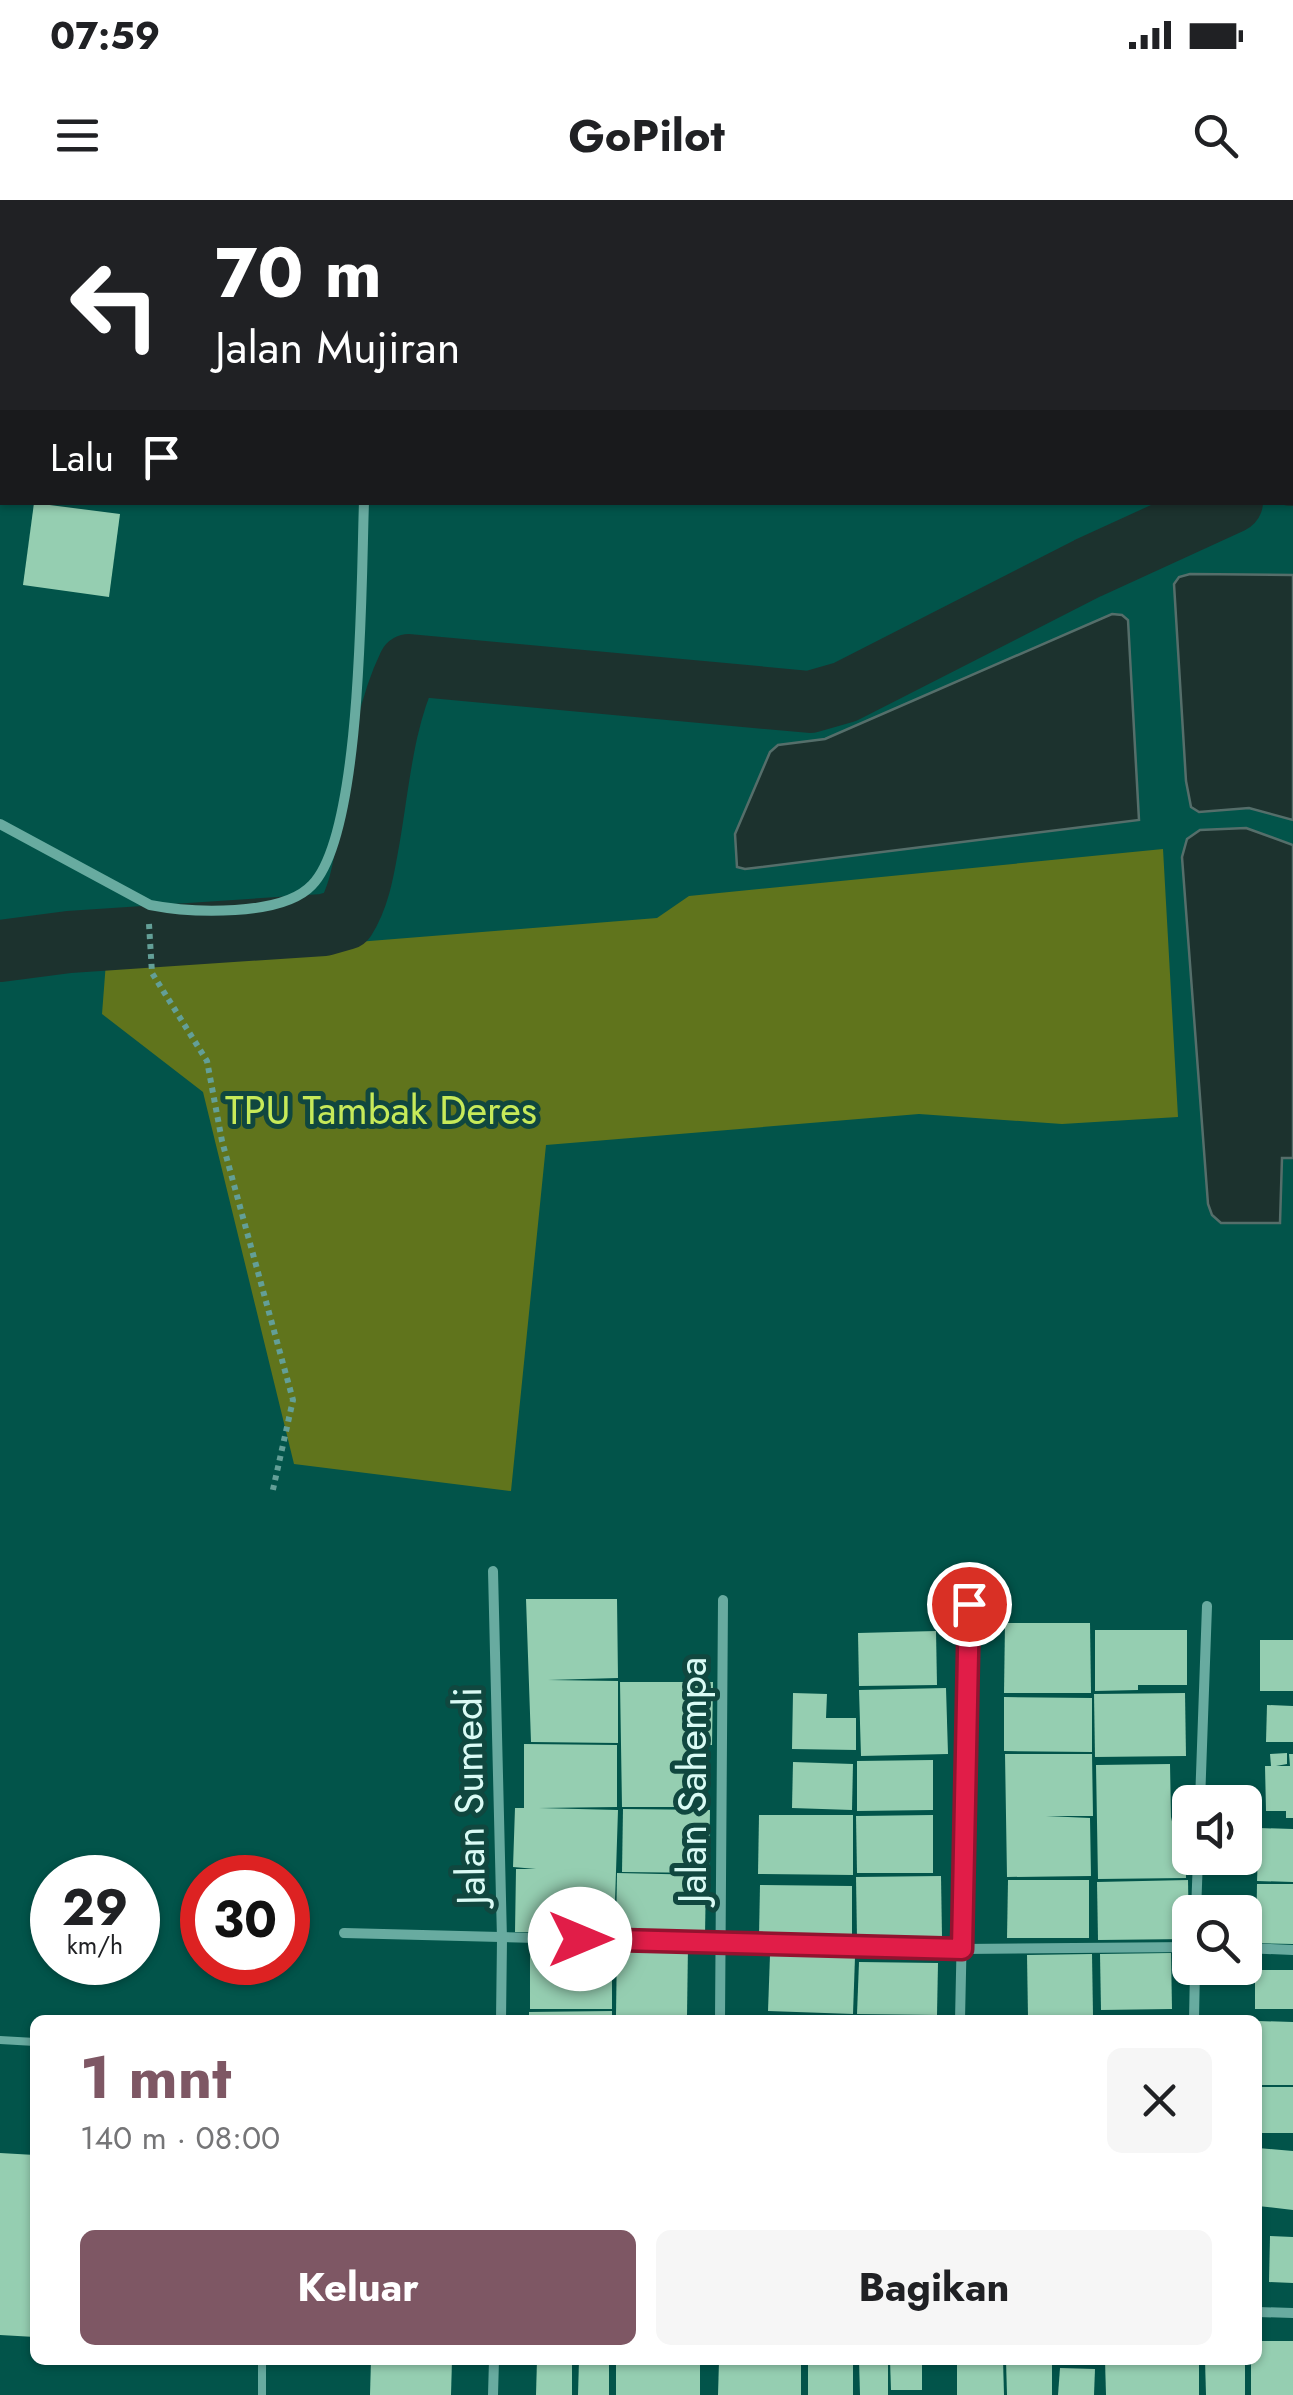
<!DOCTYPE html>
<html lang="id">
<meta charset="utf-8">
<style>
:root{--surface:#fff;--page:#f6f6f6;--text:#202124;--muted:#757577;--accent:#7e5764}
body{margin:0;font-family:Jost,sans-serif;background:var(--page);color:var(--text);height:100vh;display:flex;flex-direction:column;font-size:38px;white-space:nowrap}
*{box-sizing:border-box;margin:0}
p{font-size:32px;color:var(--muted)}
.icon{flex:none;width:55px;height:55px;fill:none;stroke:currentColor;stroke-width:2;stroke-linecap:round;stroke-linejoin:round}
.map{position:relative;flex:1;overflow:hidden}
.side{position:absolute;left:30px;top:1815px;width:1232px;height:350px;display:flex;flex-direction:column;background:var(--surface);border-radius:15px;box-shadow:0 2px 8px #0004}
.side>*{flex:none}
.hud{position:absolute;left:0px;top:0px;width:1295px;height:305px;box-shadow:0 2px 8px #0004;background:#202124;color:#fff;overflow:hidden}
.fabs{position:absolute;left:1172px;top:1585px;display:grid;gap:20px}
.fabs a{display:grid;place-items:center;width:90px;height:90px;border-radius:15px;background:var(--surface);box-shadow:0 2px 8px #0004;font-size:50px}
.speed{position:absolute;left:30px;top:1655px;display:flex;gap:20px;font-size:50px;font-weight:700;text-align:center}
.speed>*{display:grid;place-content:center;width:130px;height:130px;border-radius:50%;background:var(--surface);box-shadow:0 2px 8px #0004;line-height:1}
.speed small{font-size:25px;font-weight:400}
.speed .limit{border:15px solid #d22;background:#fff;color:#111}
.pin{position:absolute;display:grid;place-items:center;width:85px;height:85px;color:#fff;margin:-42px;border:5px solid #fff;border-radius:50%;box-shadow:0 2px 10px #0007}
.me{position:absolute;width:110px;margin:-55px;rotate:90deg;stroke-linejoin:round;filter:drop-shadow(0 0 8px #0008)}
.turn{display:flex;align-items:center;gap:35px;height:210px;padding:0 50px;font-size:45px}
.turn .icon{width:130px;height:130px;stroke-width:2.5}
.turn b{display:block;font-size:70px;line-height:85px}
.then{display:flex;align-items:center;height:95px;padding:0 50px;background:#0003;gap:20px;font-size:38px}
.round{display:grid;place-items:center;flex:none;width:105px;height:105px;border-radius:15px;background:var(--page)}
.headline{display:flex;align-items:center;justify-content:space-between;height:170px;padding:0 50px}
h1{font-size:60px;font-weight:700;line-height:75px;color:var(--accent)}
.button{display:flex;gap:20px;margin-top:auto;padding:20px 50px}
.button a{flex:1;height:115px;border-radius:15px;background:var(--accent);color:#fff;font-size:40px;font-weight:700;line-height:115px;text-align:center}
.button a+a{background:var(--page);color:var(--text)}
.status{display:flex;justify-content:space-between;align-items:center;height:70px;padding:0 50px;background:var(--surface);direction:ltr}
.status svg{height:28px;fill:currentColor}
header{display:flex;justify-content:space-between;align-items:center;height:130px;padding:0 50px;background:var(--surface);font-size:45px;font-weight:700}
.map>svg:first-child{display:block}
</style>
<div class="status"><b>07:59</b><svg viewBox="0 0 49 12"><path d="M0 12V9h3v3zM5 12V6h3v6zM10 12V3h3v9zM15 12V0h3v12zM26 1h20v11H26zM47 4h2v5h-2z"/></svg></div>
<header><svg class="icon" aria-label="menu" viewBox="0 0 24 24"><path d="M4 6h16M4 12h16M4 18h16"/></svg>GoPilot<svg class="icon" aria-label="search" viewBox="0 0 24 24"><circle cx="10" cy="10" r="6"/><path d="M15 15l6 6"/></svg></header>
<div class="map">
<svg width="1293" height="2195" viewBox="0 0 1293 2195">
<rect width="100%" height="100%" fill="#02544a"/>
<polygon fill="#60741c" points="1163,649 1178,917 1062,924 919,914 546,945 511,1291 294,1264 203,892 102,814 106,762 657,718 689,696"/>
<g fill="#1c322e" stroke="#556e6a" stroke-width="2.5">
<polygon points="1190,374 1293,375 1293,620 1249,608 1199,612 1191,607 1186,581 1174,384 1179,377"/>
<polygon points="1112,414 1122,415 1128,420 1139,620 745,669 737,667 735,634 770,552 778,545 825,539"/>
<polygon points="1246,628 1293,645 1293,958 1282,958 1280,1023 1221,1023 1212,1015 1208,1004 1182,657 1187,639 1200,630"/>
</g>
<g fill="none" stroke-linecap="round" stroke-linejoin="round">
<g stroke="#1c322e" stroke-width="62">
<polyline points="1292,275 1293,274"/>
<path d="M 0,751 L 69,742 L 324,725 L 345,719 C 360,696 364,665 369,638 C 379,580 383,519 409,465 L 810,502 L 845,492 L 1088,368 L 1232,302"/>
</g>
</g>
<g fill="#95ceb1">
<polygon points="34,303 120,314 109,397 23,385"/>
<polygon points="526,1399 617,1399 618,1478 548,1480 618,1481 618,1543 531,1542"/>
<polygon points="1005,1423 1090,1423 1091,1493 1004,1493"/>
<polygon points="1095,1430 1187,1430 1187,1485 1138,1485 1138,1490 1095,1491"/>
<polygon points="936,1431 937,1485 859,1486 858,1433"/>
<rect x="1260" y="1440" width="33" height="51"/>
<polygon points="620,1482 713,1482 712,1545 689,1545 688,1607 622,1607"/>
<polygon points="946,1488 948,1554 861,1556 859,1490"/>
<polygon points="793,1493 827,1494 826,1518 856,1518 856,1550 792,1549"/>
<polygon points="1185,1493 1186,1556 1095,1557 1094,1494"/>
<polygon points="1004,1497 1092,1498 1092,1552 1004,1551"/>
<polygon points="1267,1505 1293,1506 1293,1542 1266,1542"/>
<polygon points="524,1544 617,1545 617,1607 539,1608 618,1610 614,1733 515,1732 516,1669 536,1669 513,1667 515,1608 524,1608"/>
<polygon points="1287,1553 1287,1564 1276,1566 1290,1566 1289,1554 1293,1554 1293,1618 1286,1618 1286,1611 1266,1611 1265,1566 1271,1566 1270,1554"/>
<polygon points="1005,1554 1092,1554 1093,1616 1046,1616 1090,1618 1091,1676 1007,1677"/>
<polygon points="933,1560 933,1610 857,1611 857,1561"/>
<polygon points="793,1562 853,1564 852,1610 792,1608"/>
<polygon points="1170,1564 1171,1617 1173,1626 1185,1626 1186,1678 1098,1679 1096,1565"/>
<polygon points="623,1609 710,1610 709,1673 622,1672"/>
<polygon points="759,1615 853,1615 853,1675 758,1674"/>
<polygon points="933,1615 933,1673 857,1673 856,1616"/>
<polygon points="1259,1628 1293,1629 1293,1682 1257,1681"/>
<polygon points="617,1673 706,1675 705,1735 616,1734"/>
<polygon points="941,1676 942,1737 857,1738 856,1677"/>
<polygon points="1008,1680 1089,1680 1089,1738 1007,1738"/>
<polygon points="1188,1680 1189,1739 1098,1740 1097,1682"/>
<polygon points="1257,1684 1293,1684 1293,1744 1256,1743"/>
<polygon points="760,1685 852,1686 852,1737 759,1736"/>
<rect x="530" y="1744" width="82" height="65"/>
<polygon points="617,1744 688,1745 687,1816 616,1815"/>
<polygon points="1171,1753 1172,1809 1101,1810 1100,1754"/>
<polygon points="1092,1754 1093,1815 1028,1817 1027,1755"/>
<polygon points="770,1755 855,1757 853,1814 768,1811"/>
<polygon points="859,1762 938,1763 937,1815 857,1814"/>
<rect x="1255" y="1770" width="38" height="39"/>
<polygon points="612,1811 612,1820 529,1820 529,1812"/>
<polygon points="1258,1821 1293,1822 1293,1885 1258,1885"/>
<rect x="1258" y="1887" width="35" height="46"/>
<polygon points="1258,1948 1293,1951 1293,2010 1258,2006"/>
<polygon points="0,1953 35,1955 35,2137 0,2135"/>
<polygon points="1270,2036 1293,2037 1293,2083 1269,2082"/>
<polygon points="1258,2141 1293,2141 1293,2195 1251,2195 1251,2160 1258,2160"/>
<polygon points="371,2160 452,2160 451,2195 370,2195"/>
<polygon points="537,2160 572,2160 572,2195 536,2195"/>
<polygon points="579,2160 609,2160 609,2195 578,2195"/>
<rect x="616" y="2160" width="84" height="35"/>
<rect x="808" y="2160" width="45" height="35"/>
<polygon points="859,2160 888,2160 888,2195 860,2195"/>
<polygon points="890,2160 922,2160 922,2190 891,2190"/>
<polygon points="957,2160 1003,2160 1004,2195 957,2195"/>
<polygon points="1006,2160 1052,2160 1052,2195 1007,2195"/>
<polygon points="1105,2160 1199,2160 1199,2195 1106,2195"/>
<polygon points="1205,2160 1245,2160 1245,2195 1206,2195"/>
<polygon points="719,2161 801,2162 801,2195 718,2195"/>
<polygon points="1060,2168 1095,2169 1094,2195 1058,2195"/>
</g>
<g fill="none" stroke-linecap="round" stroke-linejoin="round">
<polyline stroke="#639f97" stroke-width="6" stroke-dasharray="5 5" stroke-linecap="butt" points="149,724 152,773 207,861 222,941 293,1200 272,1294"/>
<g stroke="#68aba0" stroke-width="8">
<polyline points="0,1840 35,1842"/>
<polyline points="262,2195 262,2160"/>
</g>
<g stroke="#68aba0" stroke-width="10">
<polyline points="765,0 765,2"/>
<polyline points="913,0 914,2"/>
<polyline points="107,2 113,0"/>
<polyline points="0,49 2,49"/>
<path d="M 0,624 L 150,705 C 191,713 282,717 312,685 C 363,633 361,381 364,302"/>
<polyline points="493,1371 502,1739 501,1820"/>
<polyline points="1200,1602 1207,1406"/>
<polyline points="1196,1712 1198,1658"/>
<polyline points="344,1733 962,1749 1190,1747"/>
<polyline points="1245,1748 1293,1750"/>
<polyline points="720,1820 723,1400"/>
<polyline points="960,1820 969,1404"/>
<polyline points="1194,1820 1195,1768"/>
<polyline points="1258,2112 1293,2113"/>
<polyline points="493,2195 494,2160"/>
</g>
</g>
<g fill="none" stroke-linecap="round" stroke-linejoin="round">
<g stroke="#92132f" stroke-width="25">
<polyline id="route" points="580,1739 962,1749 969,1404"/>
</g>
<use href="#route" stroke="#e11d48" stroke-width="18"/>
</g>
<g text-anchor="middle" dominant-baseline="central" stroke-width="10" stroke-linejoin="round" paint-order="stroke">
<g font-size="40" fill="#c7ea59" stroke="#10473f">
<text x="381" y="910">TPU Tambak Deres</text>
</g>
<g font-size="40" fill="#dafbf5" stroke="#10473f">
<text transform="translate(692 1580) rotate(-90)">Jalan Sahempa</text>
<text transform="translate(469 1596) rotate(-91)">Jalan Sumedi</text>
</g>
</g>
</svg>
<div class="fabs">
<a><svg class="icon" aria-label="sound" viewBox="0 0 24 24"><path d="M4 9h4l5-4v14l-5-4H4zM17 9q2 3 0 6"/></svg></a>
<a><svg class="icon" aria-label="search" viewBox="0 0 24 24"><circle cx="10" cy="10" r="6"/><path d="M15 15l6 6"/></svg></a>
</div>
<div class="speed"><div>29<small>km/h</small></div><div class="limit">30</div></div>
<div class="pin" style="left:969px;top:1404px;background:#d93025"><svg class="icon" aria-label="arrive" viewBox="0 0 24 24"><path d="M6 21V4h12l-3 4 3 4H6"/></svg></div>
<svg class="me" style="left:580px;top:1739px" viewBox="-20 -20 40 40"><circle r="19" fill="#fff"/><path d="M0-13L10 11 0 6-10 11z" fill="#e11d48"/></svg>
<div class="hud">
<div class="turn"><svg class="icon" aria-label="left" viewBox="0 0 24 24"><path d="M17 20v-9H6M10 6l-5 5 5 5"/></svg><div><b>70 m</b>Jalan Mujiran</div></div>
<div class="then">Lalu<svg class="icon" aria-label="arrive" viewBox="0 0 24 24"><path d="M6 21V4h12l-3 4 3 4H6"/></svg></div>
</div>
<section class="side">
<div class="headline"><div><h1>1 mnt</h1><p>140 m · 08:00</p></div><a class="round"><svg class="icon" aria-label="close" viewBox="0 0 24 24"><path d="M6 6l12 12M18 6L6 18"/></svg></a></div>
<div class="button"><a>Keluar</a><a>Bagikan</a></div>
</section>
</div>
